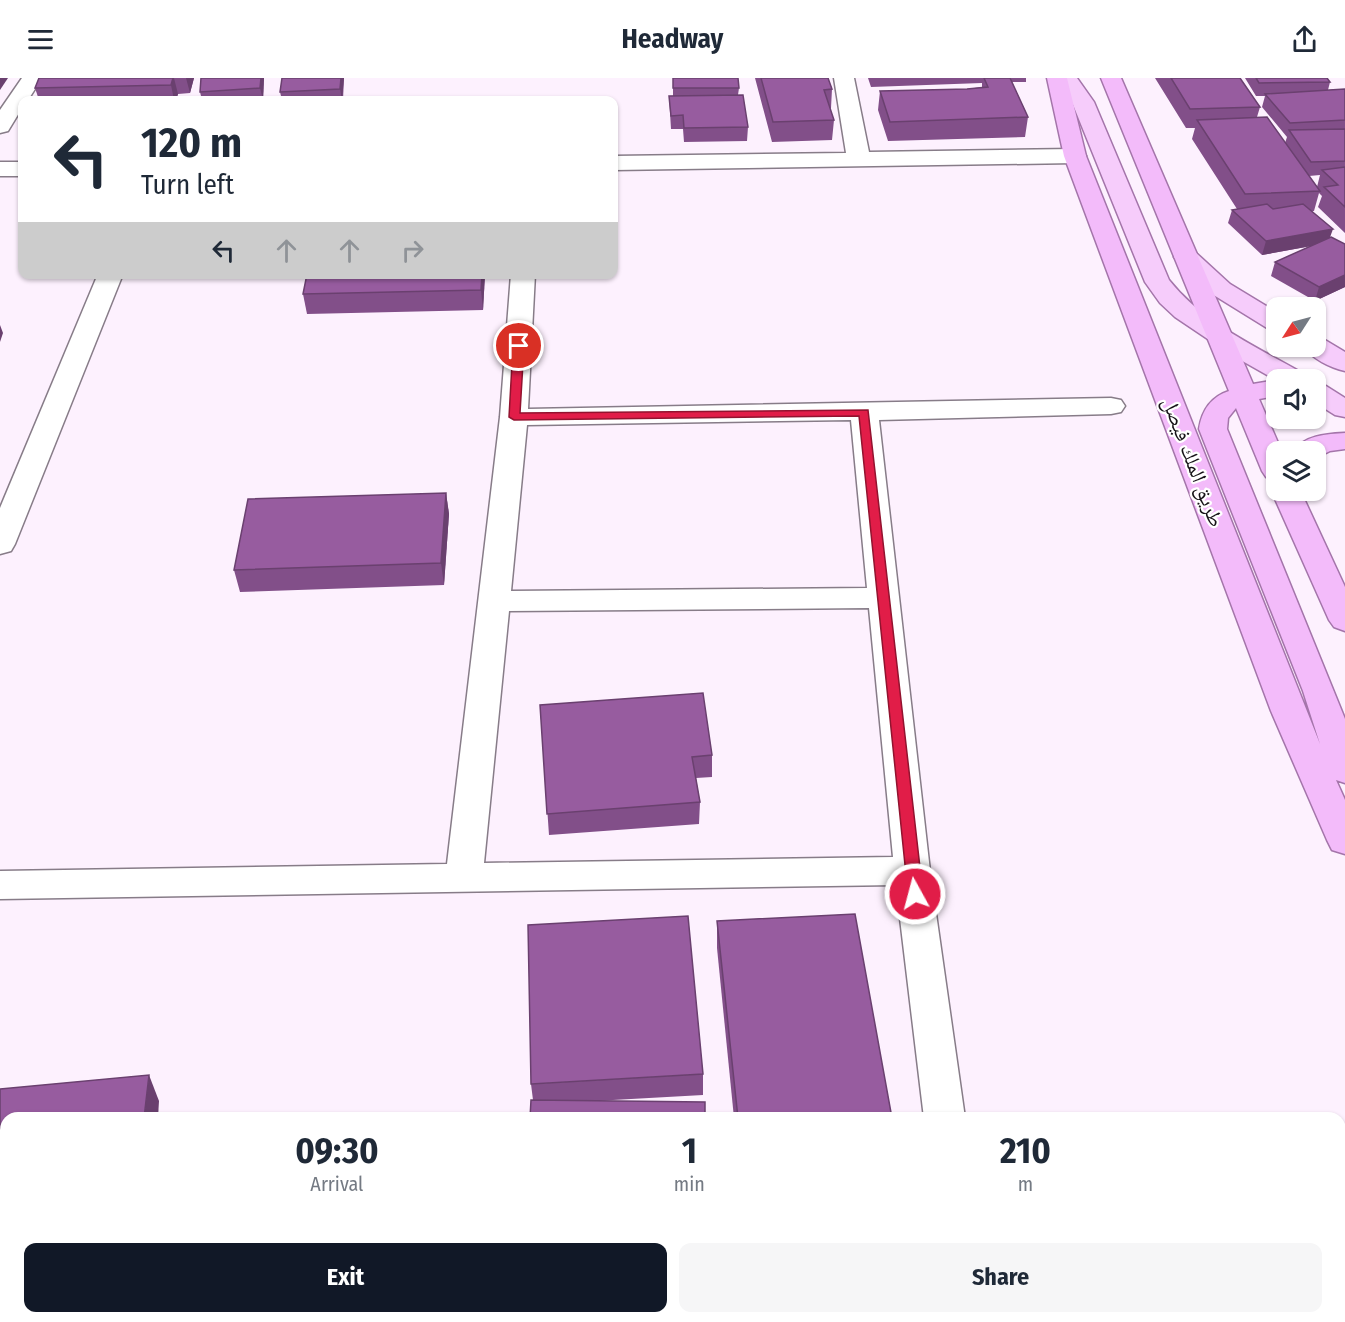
<!DOCTYPE html>
<meta charset="utf-8">
<style>
:root{--surface:#fff;--page:#f6f6f7;--text:#1f2937;--muted:#747a83;--accent:#111827}
body{margin:0;font-family:"Fira Sans Condensed","Noto Naskh Arabic",sans-serif;background:var(--page);color:var(--text);height:100vh;display:flex;flex-direction:column;font-size:22px;white-space:nowrap}
*{box-sizing:border-box;margin:0}
p{font-size:20px;color:var(--muted)}
.icon{flex:none;width:33px;height:33px;fill:none;stroke:currentColor;stroke-width:2;stroke-linecap:round;stroke-linejoin:round}
.map{position:relative;flex:1;overflow:hidden}
.panel{position:absolute;left:0px;top:1034px;width:1346px;height:212px;display:flex;flex-direction:column;background:var(--surface);border-radius:18px 18px 0 0;box-shadow:0 2px 4px #0004}
.panel>*{flex:none}
.hud{position:absolute;left:18px;top:18px;width:600px;height:183px;border-radius:12px;box-shadow:0 2px 4px #0004;background:#fff;color:var(--text);overflow:hidden}
.needle{width:39px;rotate:234deg}
.fabs{position:absolute;left:1266px;top:219px;display:grid;gap:12px}
.fabs a{display:grid;place-items:center;width:60px;height:60px;border-radius:12px;background:var(--surface);box-shadow:0 2px 4px #0004;font-size:30px}
.pin{position:absolute;display:grid;place-items:center;width:51px;height:51px;color:#fff;margin:-26px;border:3px solid #fff;border-radius:50%;box-shadow:0 2px 6px #0007}
.me{position:absolute;width:66px;margin:-33px;rotate:353deg;stroke-linejoin:round;filter:drop-shadow(0 0 4px #0008)}
.turn{display:flex;align-items:center;gap:21px;height:126px;padding:0 24px;font-size:27px}
.turn .icon{width:78px;height:78px;stroke-width:2.5}
.turn b{display:block;font-size:42px;line-height:51px}
.lanes{display:flex;align-items:center;height:57px;padding:0 24px;background:#0003;justify-content:center;gap:30px;direction:ltr}
.lanes .off{opacity:.35}
.eta{display:flex;justify-content:space-evenly;align-items:center;height:102px;text-align:center}
.eta b{font-size:36px;font-weight:700;line-height:42px}
.cta{display:flex;gap:12px;margin-top:auto;padding:12px 24px}
.cta a{flex:1;height:69px;border-radius:12px;background:var(--accent);color:#fff;font-size:24px;font-weight:700;line-height:69px;text-align:center}
.cta a+a{background:var(--page);color:var(--text)}
header{display:flex;justify-content:space-between;align-items:center;height:78px;padding:0 24px;background:var(--surface);font-size:27px;font-weight:700}
.map>svg:first-child{display:block}
</style>
<header><svg class="icon" aria-label="menu" viewBox="0 0 24 24"><path d="M4 6h16M4 12h16M4 18h16"/></svg>Headway<svg class="icon" aria-label="share" viewBox="0 0 24 24"><path d="M12 15V3M7 8l5-5 5 5M5 13v7h14v-7"/></svg></header>
<div class="map">
<svg width="1345" height="1244" viewBox="0 0 1345 1244">
<rect width="100%" height="100%" fill="#fdf1fe"/>
<g fill="none" stroke-linecap="round" stroke-linejoin="round">
<g stroke="#877c88" stroke-width="3">
<g id="minor">
<polygon points="22,0 42,0 28,22 22,22 22,30 8,53 0,55 0,32"/>
<polygon points="834,0 854,0 869,74 1075,71 1083,73 1086,78 1083,83 1075,85 614,92 614,78 846,75"/>
<rect x="0" y="84" width="22" height="14"/>
<polygon points="98,196 123,196 15,466 11,473 0,476 0,430"/>
<path d="M 511,196 L 535,196 L 528,331 L 1111,320 L 1121,322 L 1125,328 L 1121,334 L 1111,336 L 879,342 L 930,793 L 965,1040 L 924,1040 L 896,807 L 0,821 L 0,793 L 447,786 L 500,339 ZM 851,342 L 867,510 L 511,513 L 527,347 ZM 869,530 L 893,779 L 484,785 L 509,533 Z"/>
<polygon points="950,1239 994,1239 996,1244 950,1244"/>
</g>
</g>
<g stroke="#a475aa" stroke-width="3">
<g id="primary">
<path d="M 1057,0 L 1077,0 L 1094,24 L 1169,202 C 1204,246 1257,269 1304,296 L 1308,302 L 1276,302 L 1230,276 L 1175,239 L 1160,225 L 1145,204 L 1072,24 Z"/>
<polygon points="1186,172 1195,174 1230,206 1276,234 1276,253 1267,250 1212,216 1174,179 1177,174"/>
<path d="M 1316,260 L 1325,262 L 1345,274 L 1345,293 C 1331,290 1311,280 1303,268 L 1316,268 Z"/>
<polygon points="1316,306 1326,308 1345,320 1345,339 1335,337 1316,325"/>
</g>
</g>
<g stroke="#a475aa" stroke-width="3">
<g id="trunk">
<path d="M 1047,0 L 1067,0 L 1086,78 L 1320,666 L 1303,613 L 1199,351 C 1202,332 1211,319 1229,313 L 1101,0 L 1121,0 L 1253,306 L 1276,302 L 1276,318 L 1259,321 L 1282,374 L 1276,374 L 1276,402 L 1266,399 L 1262,393 L 1236,330 L 1228,340 L 1227,351 L 1345,641 L 1345,705 L 1336,702 L 1345,722 L 1345,776 L 1332,772 L 1327,762 L 1271,633 L 1064,78 Z"/>
<path d="M 1345,355 L 1345,371 L 1330,373 L 1316,380 L 1316,374 L 1293,374 C 1304,357 1327,356 1345,355 Z"/>
<polygon points="1276,405 1276,412 1300,412 1345,509 1345,553 1334,549 1329,542 1271,412"/>
</g>
</g>
<use href="#minor" fill="#fff" fill-rule="evenodd"/>
<use href="#primary" fill="#f6ccfb" fill-rule="evenodd"/>
<use href="#trunk" fill="#f3bbfa" fill-rule="evenodd"/>
</g>
<g fill="#824f89" fill-rule="evenodd">
<polygon points="39,0 194,0 190,15 178,16 176,22 39,22 35,10"/>
<polygon points="201,0 264,0 263,22 202,22 200,14"/>
<polygon points="282,0 344,0 343,22 282,22 280,14"/>
<polygon points="673,0 739,10 738,17 748,49 747,63 684,64 683,51 671,51 669,18 673,18"/>
<polygon points="755,0 828,0 832,11 831,30 830,30 834,42 832,62 772,64"/>
<polygon points="868,0 1026,0 1026,4 1012,4 1028,39 1025,59 888,63 878,32 880,13 967,11 982,9 982,5 871,9"/>
<path d="M 1155,0 L 1240,0 L 1260,29 L 1257,39 L 1285,65 L 1287,59 L 1262,29 L 1265,18 L 1256,18 L 1245,0 L 1327,0 L 1330,4 L 1328,12 L 1345,11 L 1345,155 L 1318,129 L 1322,118 L 1319,115 L 1314,133 L 1312,133 L 1330,160 L 1345,166 L 1345,209 L 1315,223 L 1271,198 L 1275,184 L 1311,168 L 1262,177 L 1228,145 L 1232,132 L 1237,131 L 1192,61 L 1195,50 L 1186,50 ZM 1320,97 L 1317,109 L 1309,98 Z"/>
<polygon points="307,196 485,196 483,232 307,236 303,216"/>
<polygon points="446,415 449,436 444,507 240,514 234,492"/>
<polygon points="540,627 712,677 712,699 696,700 700,724 699,746 549,757"/>
<polygon points="717,843 892,1040 734,1040 717,870"/>
<polygon points="703,996 703,1017 595,1023 533,1022 531,1006"/>
<polygon points="0,1011 159,1023 6,1040 6,1215 0,1215"/>
</g>
<g fill="#6a406f">
<polygon points="0,0 8,0 0,12"/>
<polygon points="173,0 174,0 178,16 176,22 174,22 171,7"/>
<polygon points="186,0 194,0 190,15"/>
<polygon points="261,0 264,0 263,22 260,10"/>
<polygon points="341,0 344,0 342,22 340,11"/>
<polygon points="1333,151 1328,165 1262,177 1266,163"/>
<polygon points="482,196 485,196 483,232 481,212"/>
<polygon points="1345,197 1345,209 1315,223 1319,209"/>
<polygon points="0,247 3,255 0,264"/>
<polygon points="446,415 449,436 444,507 441,485"/>
<polygon points="149,997 159,1023 158,1040 144,1040"/>
</g>
<g fill="#975c9f" stroke="#6a406f" stroke-width="1.5">
<polygon points="39,0 173,0 171,7 35,10"/>
<polygon points="201,0 261,0 260,10 200,14"/>
<polygon points="282,0 341,0 340,11 280,14"/>
<polygon points="673,0 738,0 739,10 673,10"/>
<polygon points="761,0 828,0 832,11 824,12 834,42 773,44"/>
<polygon points="984,0 1010,0 1028,39 890,44 880,13 967,11 988,9"/>
<polygon points="1171,0 1240,0 1260,29 1190,31"/>
<polygon points="1256,0 1327,0 1330,4 1259,5"/>
<polygon points="1345,11 1345,42 1290,45 1265,16"/>
<polygon points="743,17 748,49 684,50 683,37 671,38 669,18"/>
<polygon points="170,19 169,22 108,22 108,21"/>
<polygon points="255,19 256,22 225,22"/>
<polygon points="1267,39 1320,113 1245,116 1197,42"/>
<polygon points="1345,51 1345,83 1311,84 1289,52"/>
<polygon points="1345,89 1345,129 1324,109 1338,107 1322,92"/>
<polygon points="1267,126 1273,131 1303,126 1333,151 1266,163 1232,132"/>
<polygon points="1331,159 1345,166 1345,197 1319,209 1275,184"/>
<polygon points="307,196 482,196 481,212 303,216"/>
<polygon points="446,415 441,485 234,492 248,421"/>
<polygon points="703,615 712,677 692,679 700,724 547,736 540,627"/>
<polygon points="855,836 892,1040 738,1040 717,843"/>
<polygon points="688,838 703,996 531,1006 528,847"/>
<polygon points="149,997 144,1040 6,1040 6,1189 0,1189 0,1011"/>
<polygon points="531,1022 705,1024 705,1040 530,1040"/>
</g>
<polygon fill="#e11d48" stroke="#92132f" stroke-width="1.5" points="519,264 524,268 520,335 868,332 923,816 921,820 910,820 908,816 859,338 514,342 509,339 513,268"/>
<g text-anchor="middle" dominant-baseline="central" stroke-width="4.5" stroke-linejoin="round" paint-order="stroke">
<g font-size="21" fill="#171318" stroke="#fff">
<text transform="translate(1193 384) rotate(69)">طريق الملك فيصل</text>
</g>
</g>
</svg>
<div class="fabs">
<a><svg class="needle" viewBox="-14 -14 28 28"><path d="M0-13l5 13h-10z" fill="#e53935"/><path d="M0 13l5-13h-10z" fill="#747a83"/></svg></a>
<a><svg class="icon" aria-label="sound" viewBox="0 0 24 24"><path d="M4 9h4l5-4v14l-5-4H4zM17 9q2 3 0 6"/></svg></a>
<a><svg class="icon" aria-label="layers" viewBox="0 0 24 24"><path d="M12 4l9 5-9 5-9-5zM3 14l9 5 9-5"/></svg></a>
</div>
<div class="pin" style="left:519px;top:268px;background:#d93025"><svg class="icon" aria-label="arrive" viewBox="0 0 24 24"><path d="M6 21V4h12l-3 4 3 4H6"/></svg></div>
<svg class="me" style="left:915px;top:816px" viewBox="-20 -20 40 40"><circle r="17" fill="#e11d48" stroke="#fff" stroke-width="3"/><path d="M0-11L8 9 0 5-8 9z" fill="#fff"/></svg>
<div class="hud">
<div class="turn"><svg class="icon" aria-label="left" viewBox="0 0 24 24"><path d="M17 20v-9H6M10 6l-5 5 5 5"/></svg><div><b>120 m</b>Turn left</div></div>
<div class="lanes"><svg class="icon" aria-label="left" viewBox="0 0 24 24"><path d="M17 20v-9H6M10 6l-5 5 5 5"/></svg><svg class="icon off" aria-label="ahead" viewBox="0 0 24 24"><path d="M12 20V5M6 11l6-6 6 6"/></svg><svg class="icon off" aria-label="ahead" viewBox="0 0 24 24"><path d="M12 20V5M6 11l6-6 6 6"/></svg><svg class="icon off" aria-label="right" viewBox="0 0 24 24"><path d="M7 20v-9h11M14 6l5 5-5 5"/></svg></div>
</div>
<section class="panel">
<div class="eta">
<div><b>09:30</b><p>Arrival</p></div>
<div><b>1</b><p>min</p></div>
<div><b>210</b><p>m</p></div>
</div>
<div class="cta"><a>Exit</a><a>Share</a></div>
</section>
</div>
